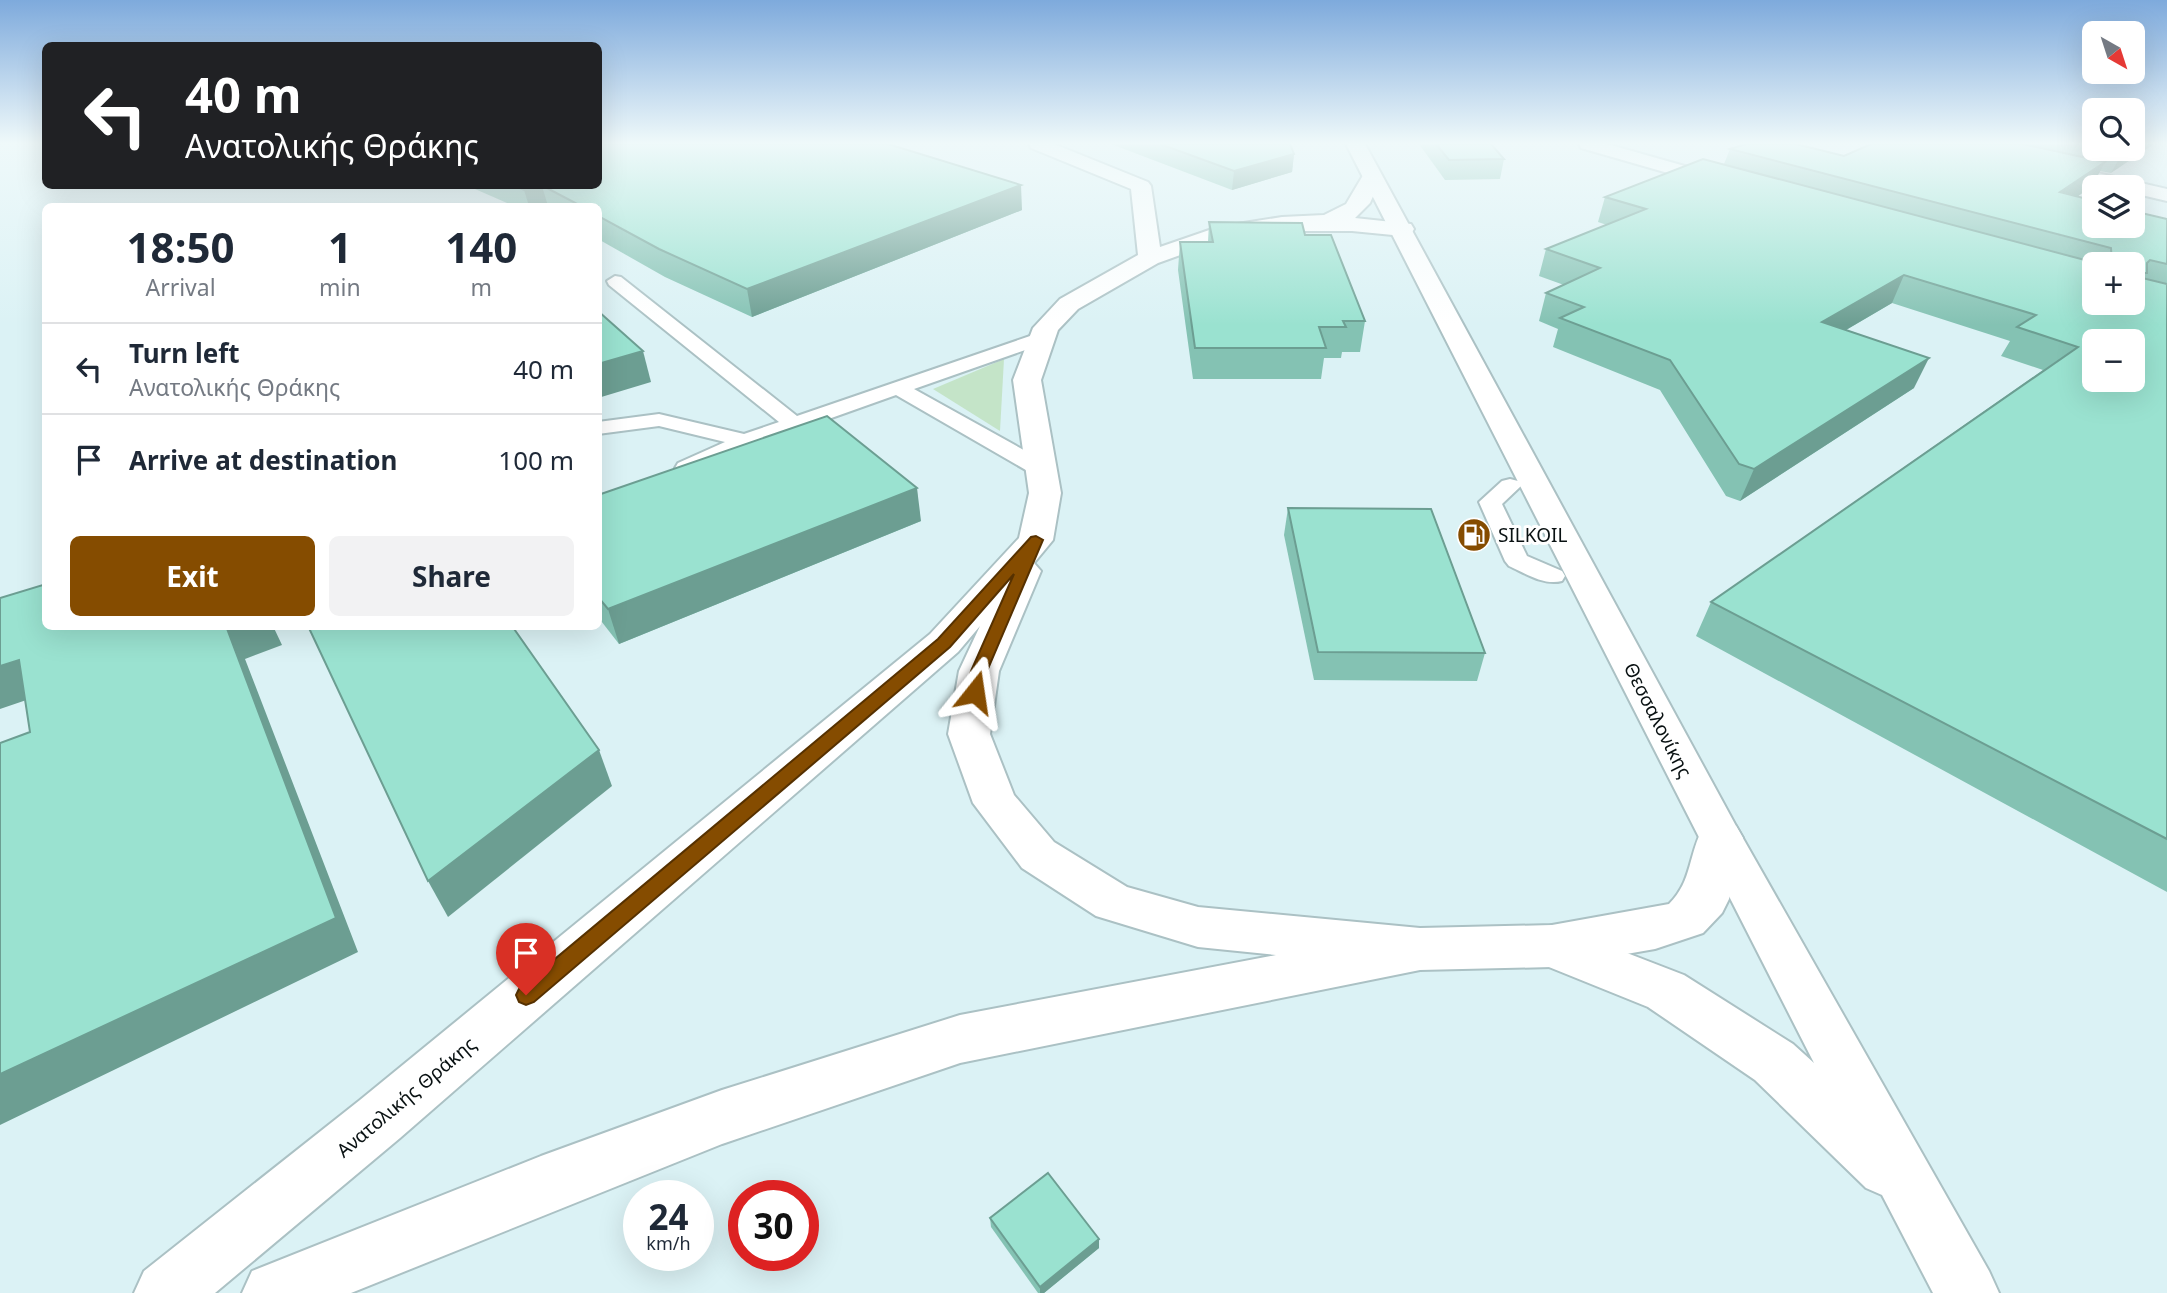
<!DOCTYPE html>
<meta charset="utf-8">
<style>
:root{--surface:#fff;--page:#f2f2f3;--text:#1f2937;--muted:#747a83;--line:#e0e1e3;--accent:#854c00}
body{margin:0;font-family:"Noto Sans",sans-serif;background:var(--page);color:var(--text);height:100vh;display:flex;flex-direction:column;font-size:26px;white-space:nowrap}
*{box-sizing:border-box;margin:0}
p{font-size:23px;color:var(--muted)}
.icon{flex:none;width:38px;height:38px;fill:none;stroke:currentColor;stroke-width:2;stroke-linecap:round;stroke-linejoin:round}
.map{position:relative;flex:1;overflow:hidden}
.drawer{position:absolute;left:42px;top:203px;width:560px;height:427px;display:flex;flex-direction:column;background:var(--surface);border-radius:10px;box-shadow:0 7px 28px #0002}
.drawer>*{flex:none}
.hud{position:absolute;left:42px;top:42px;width:560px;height:147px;border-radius:10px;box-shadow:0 7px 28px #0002;background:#202124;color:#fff;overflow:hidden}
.needle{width:46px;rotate:141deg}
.tools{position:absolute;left:2082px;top:21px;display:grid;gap:14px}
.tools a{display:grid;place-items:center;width:63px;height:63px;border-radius:10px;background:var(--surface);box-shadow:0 7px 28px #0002;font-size:35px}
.speed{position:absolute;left:623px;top:1180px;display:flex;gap:14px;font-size:35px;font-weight:700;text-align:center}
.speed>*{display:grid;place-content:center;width:91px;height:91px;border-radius:50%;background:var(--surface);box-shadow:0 7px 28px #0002;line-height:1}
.speed small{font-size:18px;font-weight:400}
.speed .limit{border:10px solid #d22;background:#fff;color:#111}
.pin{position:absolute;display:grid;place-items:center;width:60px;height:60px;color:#fff;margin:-72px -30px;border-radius:50% 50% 50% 0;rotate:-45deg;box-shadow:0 0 7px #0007}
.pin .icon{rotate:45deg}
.me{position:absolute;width:77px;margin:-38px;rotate:15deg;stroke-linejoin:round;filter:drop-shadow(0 0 5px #0008)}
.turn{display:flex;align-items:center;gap:24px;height:147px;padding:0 28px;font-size:32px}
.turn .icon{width:91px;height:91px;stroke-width:2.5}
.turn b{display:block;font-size:49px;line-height:60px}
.eta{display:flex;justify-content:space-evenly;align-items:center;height:119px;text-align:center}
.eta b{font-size:42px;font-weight:700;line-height:49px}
.action{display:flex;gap:14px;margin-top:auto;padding:14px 28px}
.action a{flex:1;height:80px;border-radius:10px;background:var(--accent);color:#fff;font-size:28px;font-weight:700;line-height:80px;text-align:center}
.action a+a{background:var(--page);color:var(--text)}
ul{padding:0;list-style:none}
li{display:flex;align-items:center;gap:21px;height:91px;padding:0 28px;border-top:2px solid var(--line)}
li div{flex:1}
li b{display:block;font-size:26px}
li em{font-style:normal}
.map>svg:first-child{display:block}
</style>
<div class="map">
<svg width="2167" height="1293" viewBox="0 0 2167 1293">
<rect width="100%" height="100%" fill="#dbf2f5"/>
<polygon fill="#c4e4c8" points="1004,359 1000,431 933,389"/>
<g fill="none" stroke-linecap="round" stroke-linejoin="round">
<g stroke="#abc1c4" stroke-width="4">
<g id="lane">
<polygon points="615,276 621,277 797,416 1036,334 1048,334 1051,338 1048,342 914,389 1047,463 1050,468 1047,473 1031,473 896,395 806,427 803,430 752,445 694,473 678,473 675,468 678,463 725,442 659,426 598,434 598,422 659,414 744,434 779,422 609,285 607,281"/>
<path d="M 1510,479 L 1518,481 L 1521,486 L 1502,504 L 1527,556 L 1562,571 L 1565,576 L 1562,581 C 1544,586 1525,573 1509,566 L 1505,561 L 1479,502 L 1502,481 Z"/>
</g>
</g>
<g stroke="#abc1c4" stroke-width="4">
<g id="street">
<path d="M 1029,144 L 1054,144 L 1148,182 L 1151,186 L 1160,247 L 1218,227 L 1282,217 L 1324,215 L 1346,204 L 1365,172 L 1379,172 L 1382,176 L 1370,203 L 1355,218 L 1411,224 L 1414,229 L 1411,234 L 1403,236 L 1352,231 L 1282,231 L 1222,240 L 1158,263 L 1078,309 L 1058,330 L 1041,380 L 1061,493 L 1053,540 L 1034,563 L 1041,571 L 999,671 L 990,734 L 1014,795 L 1054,842 L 1127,887 L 1198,907 L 1420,928 L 1552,925 L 1669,904 C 1693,880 1688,854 1704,826 L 1720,820 L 1736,826 L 1743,838 L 1729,899 L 1722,913 L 1703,933 L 1655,949 L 1552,967 L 1420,970 L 960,1063 L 722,1144 L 351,1293 L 242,1293 L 252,1271 L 541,1156 L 722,1090 L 960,1015 L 1276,955 L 1198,947 L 1096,916 L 1022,868 L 973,803 L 948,734 L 959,671 L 980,626 L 958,652 L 400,1138 L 215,1293 L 134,1293 L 144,1271 L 360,1100 L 930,634 L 1019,538 L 1029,493 L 1013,380 L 1033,328 L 1060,299 L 1138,255 L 1131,189 L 1031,148 Z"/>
<polygon points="1579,144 1607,144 1734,180 1737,184 1734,188 1720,188 1581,148"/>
<polygon points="1939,144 1972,144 2167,189 2167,201 2133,193 2133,187 2107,187 1942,148"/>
</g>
</g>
<g stroke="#abc1c4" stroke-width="4">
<polygon id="secondary" points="1346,144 1365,144 1736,826 1989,1271 1999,1293 1933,1293 1882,1195 1866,1188 1755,1080 1648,1007 1534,961 1527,946 1534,931 1552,925 1570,931 1684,975 1793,1044 1814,1063"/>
</g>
<use href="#lane" fill="#fff" fill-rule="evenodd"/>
<use href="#street" fill="#fff" fill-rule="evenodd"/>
<use href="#secondary" fill="#fff" fill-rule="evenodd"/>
</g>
<g fill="#84c2b3" fill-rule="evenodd">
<polygon points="1111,144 1290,144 1294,154 1292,172 1232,190"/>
<polygon points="1419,144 1491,144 1504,159 1500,179 1445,180"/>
<path d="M 1871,144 L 2095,144 L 2095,149 L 2133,149 L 2111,173 L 2100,171 L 2092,186 L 2077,197 L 2167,219 L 2167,892 L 1696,636 L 1711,602 L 2043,370 L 2001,356 L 2010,341 L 1892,303 L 1846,330 L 1914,388 L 1740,501 L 1726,496 L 1660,390 L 1553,347 L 1558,329 L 1539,321 L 1546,293 L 1564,285 L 1539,276 L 1546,249 L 1607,225 L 1598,222 L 1605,197 L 1724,164 L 1730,149 L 1844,156 ZM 2095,264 L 2133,264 L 2095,303 Z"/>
<polygon points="468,186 598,186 1022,210 752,317 665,277 598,239 598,206 514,206"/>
<polygon points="1209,222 1305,235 1365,321 1360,352 1342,352 1341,358 1324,358 1321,379 1193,379 1178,270 1180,242 1208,242"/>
<polygon points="598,495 921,521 619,644 598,617"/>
<polygon points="1288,508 1485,653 1477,681 1314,680 1284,535"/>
<polygon points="990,1218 1099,1239 1099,1248 1044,1293 1038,1293 991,1227"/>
</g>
<g fill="#6c9e92">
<polygon points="2133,144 2154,144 2111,173 2124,150 2133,149"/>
<polygon points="1294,154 1292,172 1232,190 1234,171"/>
<polygon points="2105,162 2092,186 2047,218 2060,192"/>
<polygon points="1021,185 1022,210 752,317 747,289"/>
<polygon points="539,186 542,186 548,206 529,206 524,190"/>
<polygon points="1904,275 1892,303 1810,351 1822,322"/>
<polygon points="643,351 651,382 598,398 598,364"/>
<polygon points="1929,358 1914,388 1740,501 1754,469"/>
<polygon points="917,488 921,521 619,644 608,609"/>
<polygon points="226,626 273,626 282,645 245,659 358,952 0,1125 0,1074"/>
<polygon points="19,660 44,694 0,709 0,666"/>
<polygon points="599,750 612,786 448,917 428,881"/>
<polygon points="1099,1239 1099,1248 1044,1293 1040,1293 1040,1287"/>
</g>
<g fill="#9ae2d0" stroke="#6c9e92" stroke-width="2" fill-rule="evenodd">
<polygon points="598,144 888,144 1021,185 747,289 659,249 598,216 598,206 581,206 543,186 598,186"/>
<polygon points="1160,144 1290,144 1294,154 1234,171"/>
<polygon points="1436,144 1491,144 1504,159 1449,160"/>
<path d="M 1746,144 L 1796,144 L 1844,156 L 1871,144 L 2023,144 L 2105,162 L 2060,192 L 2095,201 L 2095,226 L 2133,226 L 2133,211 L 2167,219 L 2167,264 L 2150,260 L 2147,263 L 2147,273 L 2141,273 L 2142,278 L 2167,284 L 2167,839 L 1711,602 L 2078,347 L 2017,327 L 2036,315 L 1904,275 L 1822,322 L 1929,358 L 1754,469 L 1739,464 L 1670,360 L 1560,318 L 1584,307 L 1546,293 L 1600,268 L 1546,249 L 1646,209 L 1605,197 L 1703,159 L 2100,264 L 2095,264 L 2095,303 L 2133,303 L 2133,264 L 2112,264 L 2111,248 L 1730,149 ZM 2095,341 L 2133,341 L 2133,380 L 2095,380 Z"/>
<polygon points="515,186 539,186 524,190"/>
<polygon points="1209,222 1302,223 1305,235 1331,235 1365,321 1343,321 1346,327 1319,327 1326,348 1195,348 1180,242 1213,242"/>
<polygon points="598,311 643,351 598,364"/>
<polygon points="827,416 917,488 608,609 598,597 598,495"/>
<polygon points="1288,508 1431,509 1485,653 1318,652"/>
<polygon points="46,584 46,626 226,626 336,918 0,1074 0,743 30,732 19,660 0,666 0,598"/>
<polygon points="308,626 512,626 599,750 428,881"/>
<polygon points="1048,1173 1099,1239 1040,1287 990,1218"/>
</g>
<linearGradient id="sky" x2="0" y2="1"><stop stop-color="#7eaadc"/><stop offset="0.44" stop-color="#eff9fa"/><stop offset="1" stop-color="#eff9fa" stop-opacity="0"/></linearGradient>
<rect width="2167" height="325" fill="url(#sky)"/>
<polygon fill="#854c00" stroke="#563100" stroke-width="2" points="1036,536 1043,540 987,671 981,696 975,698 967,692 971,671 1014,574 950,647 534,1002 526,1005 519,1002 516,995 519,989 938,639 1031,537"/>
<defs>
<g id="fuel-disc" transform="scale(1.75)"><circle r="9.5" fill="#854c00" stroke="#fff"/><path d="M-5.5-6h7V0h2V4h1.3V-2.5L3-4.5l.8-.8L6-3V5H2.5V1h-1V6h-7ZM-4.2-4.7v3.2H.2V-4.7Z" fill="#fff"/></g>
</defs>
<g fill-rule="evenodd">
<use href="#fuel-disc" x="1474" y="535"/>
</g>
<g text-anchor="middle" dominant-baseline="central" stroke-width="6" stroke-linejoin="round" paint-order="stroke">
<g font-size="19" fill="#091112" stroke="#fff" text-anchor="start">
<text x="1498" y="535">SILKOIL</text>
</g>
<g font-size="19" fill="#091112" stroke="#fff">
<text transform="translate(1658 720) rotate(63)">Θεσσαλονίκης</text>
<text transform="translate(406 1097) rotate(-40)">Ανατολικής Θράκης</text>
</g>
</g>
</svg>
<div class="tools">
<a><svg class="needle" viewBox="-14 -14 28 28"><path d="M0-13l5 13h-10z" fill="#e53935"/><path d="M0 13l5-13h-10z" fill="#747a83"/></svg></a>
<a><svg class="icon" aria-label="search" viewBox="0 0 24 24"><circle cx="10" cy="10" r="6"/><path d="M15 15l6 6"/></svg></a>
<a><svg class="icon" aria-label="layers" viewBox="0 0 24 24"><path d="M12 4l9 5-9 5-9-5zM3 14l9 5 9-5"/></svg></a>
<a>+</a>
<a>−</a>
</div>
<div class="speed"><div>24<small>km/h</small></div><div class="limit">30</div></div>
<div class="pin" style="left:526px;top:995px;background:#d93025"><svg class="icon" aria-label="arrive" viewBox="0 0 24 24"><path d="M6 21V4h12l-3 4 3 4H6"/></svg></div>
<svg class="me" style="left:975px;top:692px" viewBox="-20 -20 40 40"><path d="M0-17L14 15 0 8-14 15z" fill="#854c00" stroke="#fff" stroke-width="4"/></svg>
<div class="hud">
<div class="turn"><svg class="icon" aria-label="left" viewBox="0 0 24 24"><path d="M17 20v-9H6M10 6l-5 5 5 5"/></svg><div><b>40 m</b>Ανατολικής Θράκης</div></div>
</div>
<section class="drawer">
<div class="eta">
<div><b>18:50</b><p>Arrival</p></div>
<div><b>1</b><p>min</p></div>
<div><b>140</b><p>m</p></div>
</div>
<ul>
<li><svg class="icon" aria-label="left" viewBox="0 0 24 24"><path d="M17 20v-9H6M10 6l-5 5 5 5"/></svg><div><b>Turn left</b><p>Ανατολικής Θράκης</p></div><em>40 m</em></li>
<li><svg class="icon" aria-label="arrive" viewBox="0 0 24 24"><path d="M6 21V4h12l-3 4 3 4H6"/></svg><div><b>Arrive at destination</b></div><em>100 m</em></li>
</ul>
<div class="action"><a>Exit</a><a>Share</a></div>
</section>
</div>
